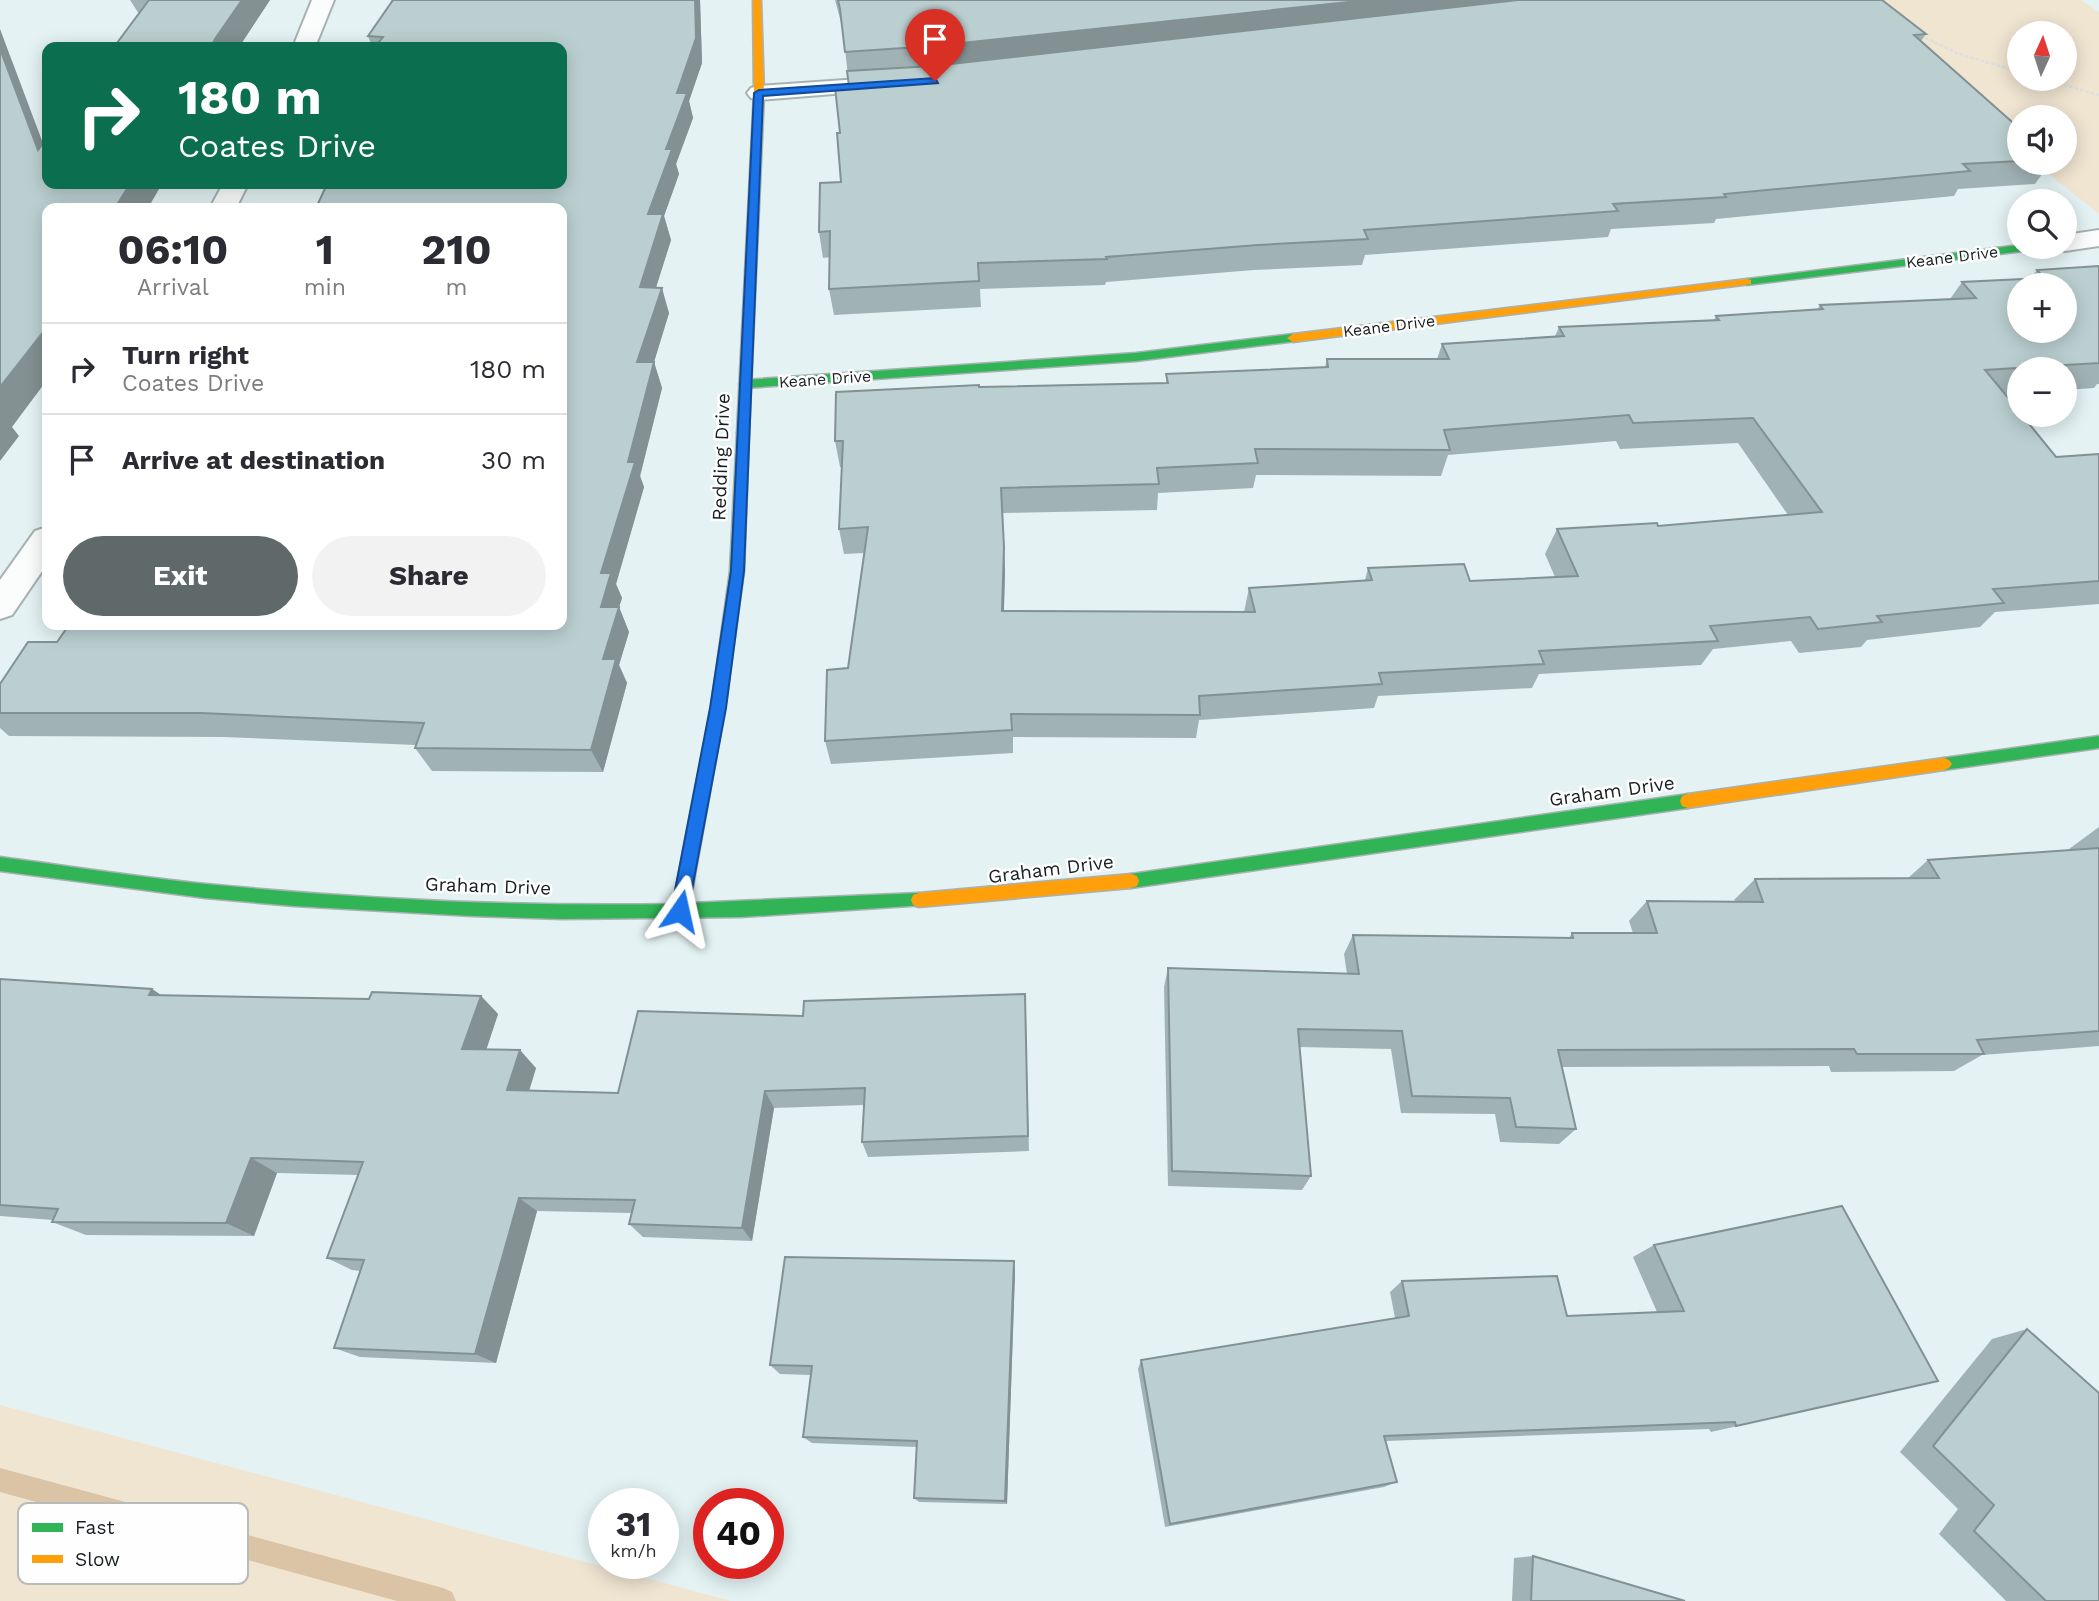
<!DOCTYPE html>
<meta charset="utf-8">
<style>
:root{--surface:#fff;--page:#f2f2f3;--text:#2b2b33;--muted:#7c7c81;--line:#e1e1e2;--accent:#5f696a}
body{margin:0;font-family:"Work Sans",sans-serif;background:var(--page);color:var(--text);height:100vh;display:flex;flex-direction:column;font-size:26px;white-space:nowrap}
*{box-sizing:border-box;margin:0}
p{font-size:23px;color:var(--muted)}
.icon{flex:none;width:38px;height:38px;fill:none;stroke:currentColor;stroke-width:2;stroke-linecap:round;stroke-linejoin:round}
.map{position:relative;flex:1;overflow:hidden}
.drawer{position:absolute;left:42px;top:203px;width:525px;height:427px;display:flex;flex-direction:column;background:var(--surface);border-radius:14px;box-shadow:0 4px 18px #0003}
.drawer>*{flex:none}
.hud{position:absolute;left:42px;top:42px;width:525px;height:147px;border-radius:14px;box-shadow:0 4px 18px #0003;background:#0b6e4f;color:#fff;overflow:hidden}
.needle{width:46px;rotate:3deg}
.tools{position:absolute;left:2007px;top:21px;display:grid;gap:14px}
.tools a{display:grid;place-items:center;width:70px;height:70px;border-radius:50%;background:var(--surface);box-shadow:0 4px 18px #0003;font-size:35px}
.speed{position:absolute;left:588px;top:1488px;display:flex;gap:14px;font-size:35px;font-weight:700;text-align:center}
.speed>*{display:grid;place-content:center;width:91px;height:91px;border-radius:50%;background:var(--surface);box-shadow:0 4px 18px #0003;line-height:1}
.speed small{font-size:18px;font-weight:400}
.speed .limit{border:10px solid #d22;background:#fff;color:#111}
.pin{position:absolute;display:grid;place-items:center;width:60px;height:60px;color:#fff;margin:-72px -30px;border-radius:50% 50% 50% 0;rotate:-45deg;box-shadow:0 0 7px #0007}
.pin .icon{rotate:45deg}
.me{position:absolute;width:77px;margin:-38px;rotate:11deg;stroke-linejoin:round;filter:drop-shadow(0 0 5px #0008)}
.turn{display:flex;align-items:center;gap:24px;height:147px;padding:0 21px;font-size:32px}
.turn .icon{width:91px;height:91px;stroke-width:2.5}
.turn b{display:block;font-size:49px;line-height:60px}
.eta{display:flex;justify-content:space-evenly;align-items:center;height:119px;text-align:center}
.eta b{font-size:42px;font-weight:700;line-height:49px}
.primary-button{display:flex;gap:14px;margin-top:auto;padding:14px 21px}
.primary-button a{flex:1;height:80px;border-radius:42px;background:var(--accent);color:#fff;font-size:28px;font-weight:700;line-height:80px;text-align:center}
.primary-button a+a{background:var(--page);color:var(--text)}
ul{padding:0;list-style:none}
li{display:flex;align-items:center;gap:21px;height:91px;padding:0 21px;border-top:2px solid var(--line)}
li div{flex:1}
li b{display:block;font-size:26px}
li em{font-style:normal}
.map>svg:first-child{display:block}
</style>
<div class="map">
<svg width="2099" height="1601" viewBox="0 0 2099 1601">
<rect width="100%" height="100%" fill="#e4f2f3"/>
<g fill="#f0e5d1" fill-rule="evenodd">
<path d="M 1834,0 L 2081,0 L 2099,12 L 2099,214 L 2035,163 L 2065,163 L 2065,117 L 2020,117 L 2019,150 ZM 2020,33 L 2065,33 L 2065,79 L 2020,79 Z"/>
<polygon points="0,1405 731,1601 0,1601"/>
</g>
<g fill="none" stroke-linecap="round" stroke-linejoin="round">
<polygon fill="#dbc4a5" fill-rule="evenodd" points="0,1468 443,1588 452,1592 456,1601 397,1601 0,1492"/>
<g stroke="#a8b2b3" stroke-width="4">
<g id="street">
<polygon points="312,0 334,0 315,47 293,47"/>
<polygon points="888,77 896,79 899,84 896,89 759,100 751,98 747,93 751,88 759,86"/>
<polygon points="223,184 248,184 236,208 210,208"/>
<polygon points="2099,230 2099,246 2065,251 2054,247 2065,247 2065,235"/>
<polygon points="47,527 47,564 12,615 0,619 0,580 35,531"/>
</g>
</g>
<g stroke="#a8b2b3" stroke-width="3">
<g id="fast">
<polygon points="2020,245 2037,247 2032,250 1747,285 1741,282 1747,279"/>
<polygon points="1293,334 1299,338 1297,341 1136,361 745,388 739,384 745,380 1136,353"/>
<path d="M 743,429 L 749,433 L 744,571 L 725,708 L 690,903 L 919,893 L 925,895 L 927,900 L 925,905 L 741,917 L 562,919 L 472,916 L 294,906 L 205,898 L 0,871 L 0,857 C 68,866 137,877 206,884 C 361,899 517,907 673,904 L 711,708 L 730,571 L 737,433 Z"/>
<polygon points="2099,736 2099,748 1944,770 1939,768 1936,764 1939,760 1944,758"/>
<polygon points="1688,794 1694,796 1696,801 1694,806 1688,808 1131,888 1125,886 1123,881 1125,876 1131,874"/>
</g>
</g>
<g stroke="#a8b2b3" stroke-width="3">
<g id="slow">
<polygon points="753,0 761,0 764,93 749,433 743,437 737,433 754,93"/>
<polygon points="1747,279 1751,280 1751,284 1293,342 1287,338 1293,334"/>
<polygon points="1944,758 1949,760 1952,764 1949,768 1944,770 1688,808 1682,806 1680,801 1682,796 1688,794"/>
<polygon points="1131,874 1137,876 1139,881 1137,886 1131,888 919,907 913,905 911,900 913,895 919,893"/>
</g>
</g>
<g stroke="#dcdfdf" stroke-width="2.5" stroke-dasharray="3.5 2" stroke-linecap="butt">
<polyline points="1920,35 1959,54 2020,72"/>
<polyline points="2043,79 2099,95"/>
</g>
<use href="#street" fill="#fbfdfd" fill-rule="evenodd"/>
<use href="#fast" fill="#30b455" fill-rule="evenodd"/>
<use href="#slow" fill="#ff9f0a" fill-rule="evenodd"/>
</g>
<g fill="#a1b2b4" fill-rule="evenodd">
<polygon points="130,0 270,0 239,47 139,14"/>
<polygon points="391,0 700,0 702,63 689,101 693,118 676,164 679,174 664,216 671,240 656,287 669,313 654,362 662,388 640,476 644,487 616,584 622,598 619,607 629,632 619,665 627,683 603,772 432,771 415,748 416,745 223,737 9,736 0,728 0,684 57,642 562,625 562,47 372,47 368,36 392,2"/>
<polygon points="835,0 1882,0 1926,34 1921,41 2020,129 2020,163 2050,163 2035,184 1958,189 1954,196 1716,219 1714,223 1611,229 1608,237 1365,255 1362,265 1254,270 1106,282 1105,285 980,289 981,307 834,315 829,289 830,257 823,258 819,232 841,182 840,133 849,86 843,30"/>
<path d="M 2099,266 L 2099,384 L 2097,384 L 2094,388 L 2065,390 L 2065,369 L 2020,369 L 2020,393 L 2005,394 L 2056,457 L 2099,454 L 2099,604 L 1995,612 L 1980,627 L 1867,640 L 1861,647 L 1799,653 L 1791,641 L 1713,649 L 1701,665 L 1539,674 L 1532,688 L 1378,696 L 1374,708 L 1199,720 L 1196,738 L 1013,737 L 1013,753 L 831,764 L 825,741 L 848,668 L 864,553 L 844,554 L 839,529 L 842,467 L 840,467 L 835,441 L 979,387 L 1166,383 L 1166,374 L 1325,367 L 1327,359 L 1437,359 L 1442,344 L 1555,336 L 1559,327 L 1714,320 L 1716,316 L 1817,310 L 1820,305 L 1950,299 L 1962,282 L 2030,279 L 2037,270 ZM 1616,441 L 1620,449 L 1738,443 L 1788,515 L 1658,526 L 1557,529 L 1545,554 L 1555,577 L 1470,581 L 1368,568 L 1365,580 L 1249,588 L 1244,612 L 1004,611 L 1005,572 L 1002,513 L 1157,510 L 1158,493 L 1253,488 L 1256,475 L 1441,476 L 1448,455 Z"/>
<polygon points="2099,827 2099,1046 1982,1055 1954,1071 1831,1072 1829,1066 1562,1067 1576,1129 1559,1144 1500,1142 1495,1114 1401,1113 1391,1049 1299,1047 1311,1176 1302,1190 1168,1186 1164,987 1168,968 1347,974 1344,954 1353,935 1569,938 1572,933 1633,933 1629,921 1647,901 1735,901 1734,900 1755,879 1907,879 1928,860 2070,850 2069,849"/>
<polygon points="0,979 152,989 162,996 369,999 481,996 498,1014 486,1049 536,1068 529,1091 618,1093 803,1016 1025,994 1029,1151 868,1157 862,1142 864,1105 774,1108 752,1241 643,1237 629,1224 631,1213 537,1211 496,1363 360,1357 334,1348 360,1271 352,1270 327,1258 358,1175 277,1173 254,1236 86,1235 52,1222 53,1220 0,1216"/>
<polygon points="1654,1245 1938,1381 1711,1432 1709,1429 1386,1441 1397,1482 1384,1487 1165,1527 1138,1369 1141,1360 1395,1318 1390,1292 1402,1281 1567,1316 1657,1312 1633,1257"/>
<polygon points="1014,1261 1015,1273 1007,1504 919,1502 914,1498 917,1447 812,1443 803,1437 811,1375 780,1374 770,1365"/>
<polygon points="2027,1329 2099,1601 2006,1601 1939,1534 1958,1509 1900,1452 1992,1339"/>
<polygon points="1533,1556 1685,1601 1512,1601 1514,1558"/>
</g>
<g fill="#839192">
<polygon points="242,0 270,0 239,47 211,47 215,39"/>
<polygon points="695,0 700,0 702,63 689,101 693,118 676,164 679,174 664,216 671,240 648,313 640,287 648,214 666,149"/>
<polygon points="1368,0 1587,0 935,71 933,46"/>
<polygon points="0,29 47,154 38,150 0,49"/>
<polygon points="130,184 162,184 148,208 115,208"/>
<polygon points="662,288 669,313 654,362 662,388 640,476 644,487 616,584 622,598 619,607 629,632 619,665 627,683 603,772 591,750 603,659 601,607 601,573 628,462 637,362"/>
<polygon points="47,327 47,380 12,427 19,436 0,461 0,387"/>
<polygon points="1004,547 1005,572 1003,635 1002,611"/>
<polygon points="152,989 180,1008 149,995"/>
<polygon points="481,996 498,1014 481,1066 462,1049"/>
<polygon points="520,1050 536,1068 524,1107 507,1090"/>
<polygon points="765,1091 774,1108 752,1241 742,1228"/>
<polygon points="251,1158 277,1173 254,1236 226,1223"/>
<polygon points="519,1198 537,1211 496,1363 475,1354"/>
<polygon points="1014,1261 1015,1273 1007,1504 1005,1501"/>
</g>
<g fill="#bbcfd1" stroke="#839192" stroke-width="2" fill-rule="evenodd">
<polygon points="149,0 242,0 215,39 211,47 114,47"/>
<polygon points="393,0 695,0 696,38 677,93 687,93 666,149 672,149 648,214 663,214 640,287 662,288 637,362 654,362 628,462 635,462 601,573 611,573 601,607 619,607 603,659 616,659 591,750 415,748 424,723 201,713 0,713 0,684 28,642 57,642 69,625 562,625 562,208 316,208 327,184 562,184 562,47 375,47 383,37 368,36"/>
<polygon points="838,0 1368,0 933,46 845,52 840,9"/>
<polygon points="1518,0 1882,0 1926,34 1914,35 2020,129 2020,161 1963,164 1970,171 1724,194 1726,197 1613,204 1618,211 1364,230 1368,239 1258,245 1106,257 1107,259 978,263 979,281 829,289 830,231 819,232 820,183 841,182 837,133 840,133 835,87 849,86 847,71 933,66"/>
<polygon points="0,49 38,150 47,138 47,184 130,184 115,208 47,208 47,327 0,387"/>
<path d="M 2099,266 L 2099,363 L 1985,370 L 2020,412 L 2020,415 L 2022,415 L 2056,457 L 2099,454 L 2099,581 L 1993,589 L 2004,603 L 1877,616 L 1882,622 L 1818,629 L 1810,617 L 1710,626 L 1718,641 L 1539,651 L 1544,664 L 1379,673 L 1382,684 L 1199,696 L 1200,715 L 1011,714 L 1012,730 L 825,741 L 827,670 L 848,668 L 868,527 L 839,529 L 843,441 L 835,441 L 836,392 L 979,385 L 979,387 L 1168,383 L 1166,374 L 1328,367 L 1327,359 L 1449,359 L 1442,344 L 1564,336 L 1559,327 L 1719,320 L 1716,316 L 1823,309 L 1820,305 L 1976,298 L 1962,282 L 2044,278 L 2037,270 ZM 2020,285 L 2065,285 L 2065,331 L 2020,331 ZM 1629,415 L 1633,423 L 1753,418 L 1822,512 L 1658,526 L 1657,523 L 1557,529 L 1578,576 L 1470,581 L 1464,564 L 1368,568 L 1372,580 L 1249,588 L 1255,612 L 1002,611 L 1004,547 L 1001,488 L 1159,484 L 1157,468 L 1258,463 L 1255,449 L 1450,450 L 1444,430 Z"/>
<polygon points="2099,848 2099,1031 1977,1040 1984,1054 1857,1054 1854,1049 1558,1050 1576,1129 1516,1127 1510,1098 1412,1096 1402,1031 1298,1029 1311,1176 1172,1171 1168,968 1359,974 1353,935 1573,938 1572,933 1657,933 1647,901 1763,902 1755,879 1939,878 1928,860"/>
<polygon points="0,979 152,989 149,995 369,999 372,992 481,996 462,1049 520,1050 507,1090 618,1093 638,1011 803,1016 804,1001 1025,994 1028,1136 862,1142 865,1088 765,1091 742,1228 629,1224 635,1200 519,1198 475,1354 334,1348 364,1260 327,1258 363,1162 251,1158 226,1223 52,1222 58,1209 0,1205"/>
<polygon points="1842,1206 1938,1381 1736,1426 1735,1422 1384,1436 1397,1482 1170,1524 1141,1360 1409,1316 1402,1281 1557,1276 1567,1316 1684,1311 1654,1245"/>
<polygon points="785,1257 1014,1261 1005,1501 914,1498 917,1441 803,1437 812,1366 770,1365"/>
<polygon points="2027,1329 2099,1393 2099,1601 2046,1601 1974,1531 1994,1505 1933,1446"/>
<polygon points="1533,1556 1685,1601 1531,1601"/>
</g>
<polygon fill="#1a73e8" stroke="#114b97" stroke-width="2" points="935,78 938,83 763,96 744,571 726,708 688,911 680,919 671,911 710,708 731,571 754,93 759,90"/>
<g text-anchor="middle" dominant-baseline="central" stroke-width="5" stroke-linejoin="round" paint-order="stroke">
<g font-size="16" fill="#171f20" stroke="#fefefe">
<text transform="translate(1952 257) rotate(-7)">Keane Drive</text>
<text transform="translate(1389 326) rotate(-7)">Keane Drive</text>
<text transform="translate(825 379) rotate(-4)">Keane Drive</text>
</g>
<g font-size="19" fill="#171f20" stroke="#fefefe">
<text transform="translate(721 457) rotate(-88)">Redding Drive</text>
<text transform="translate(1612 791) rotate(-8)">Graham Drive</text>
<text transform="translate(1051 869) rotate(-7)">Graham Drive</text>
<text transform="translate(488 886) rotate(2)">Graham Drive</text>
</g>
</g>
<rect x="18" y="1503" width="230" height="81" rx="10" fill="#fefefe" stroke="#b9bbbb" stroke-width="2"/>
<rect x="32" y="1523" width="31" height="9" fill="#30b455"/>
<rect x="32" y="1555" width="31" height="8" fill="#ff9f0a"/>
<g font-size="19" fill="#171f20">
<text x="75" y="1534">Fast</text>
<text x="75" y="1566">Slow</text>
</g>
</svg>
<div class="tools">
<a><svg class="needle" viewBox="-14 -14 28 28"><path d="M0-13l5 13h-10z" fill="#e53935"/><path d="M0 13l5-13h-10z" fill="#7c7c81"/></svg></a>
<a><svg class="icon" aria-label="sound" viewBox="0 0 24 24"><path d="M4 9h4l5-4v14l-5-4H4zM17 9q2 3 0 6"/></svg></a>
<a><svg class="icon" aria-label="search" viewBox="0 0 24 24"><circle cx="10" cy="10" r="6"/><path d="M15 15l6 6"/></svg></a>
<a>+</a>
<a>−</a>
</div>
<div class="speed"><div>31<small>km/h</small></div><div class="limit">40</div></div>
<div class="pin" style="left:935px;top:81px;background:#d93025"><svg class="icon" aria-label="arrive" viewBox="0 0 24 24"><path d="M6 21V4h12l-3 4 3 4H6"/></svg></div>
<svg class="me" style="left:680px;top:911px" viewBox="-20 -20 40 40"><path d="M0-17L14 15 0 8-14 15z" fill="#1a73e8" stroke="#fff" stroke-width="4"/></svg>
<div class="hud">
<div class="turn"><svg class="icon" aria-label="right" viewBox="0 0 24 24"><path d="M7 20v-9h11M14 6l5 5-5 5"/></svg><div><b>180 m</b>Coates Drive</div></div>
</div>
<section class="drawer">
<div class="eta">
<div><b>06:10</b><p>Arrival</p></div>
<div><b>1</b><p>min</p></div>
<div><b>210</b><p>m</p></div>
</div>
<ul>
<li><svg class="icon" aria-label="right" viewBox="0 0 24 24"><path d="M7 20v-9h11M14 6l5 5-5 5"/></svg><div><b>Turn right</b><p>Coates Drive</p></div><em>180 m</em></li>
<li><svg class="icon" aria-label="arrive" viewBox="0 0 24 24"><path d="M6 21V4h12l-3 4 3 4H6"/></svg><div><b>Arrive at destination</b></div><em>30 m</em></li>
</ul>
<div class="primary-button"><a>Exit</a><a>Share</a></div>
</section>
</div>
